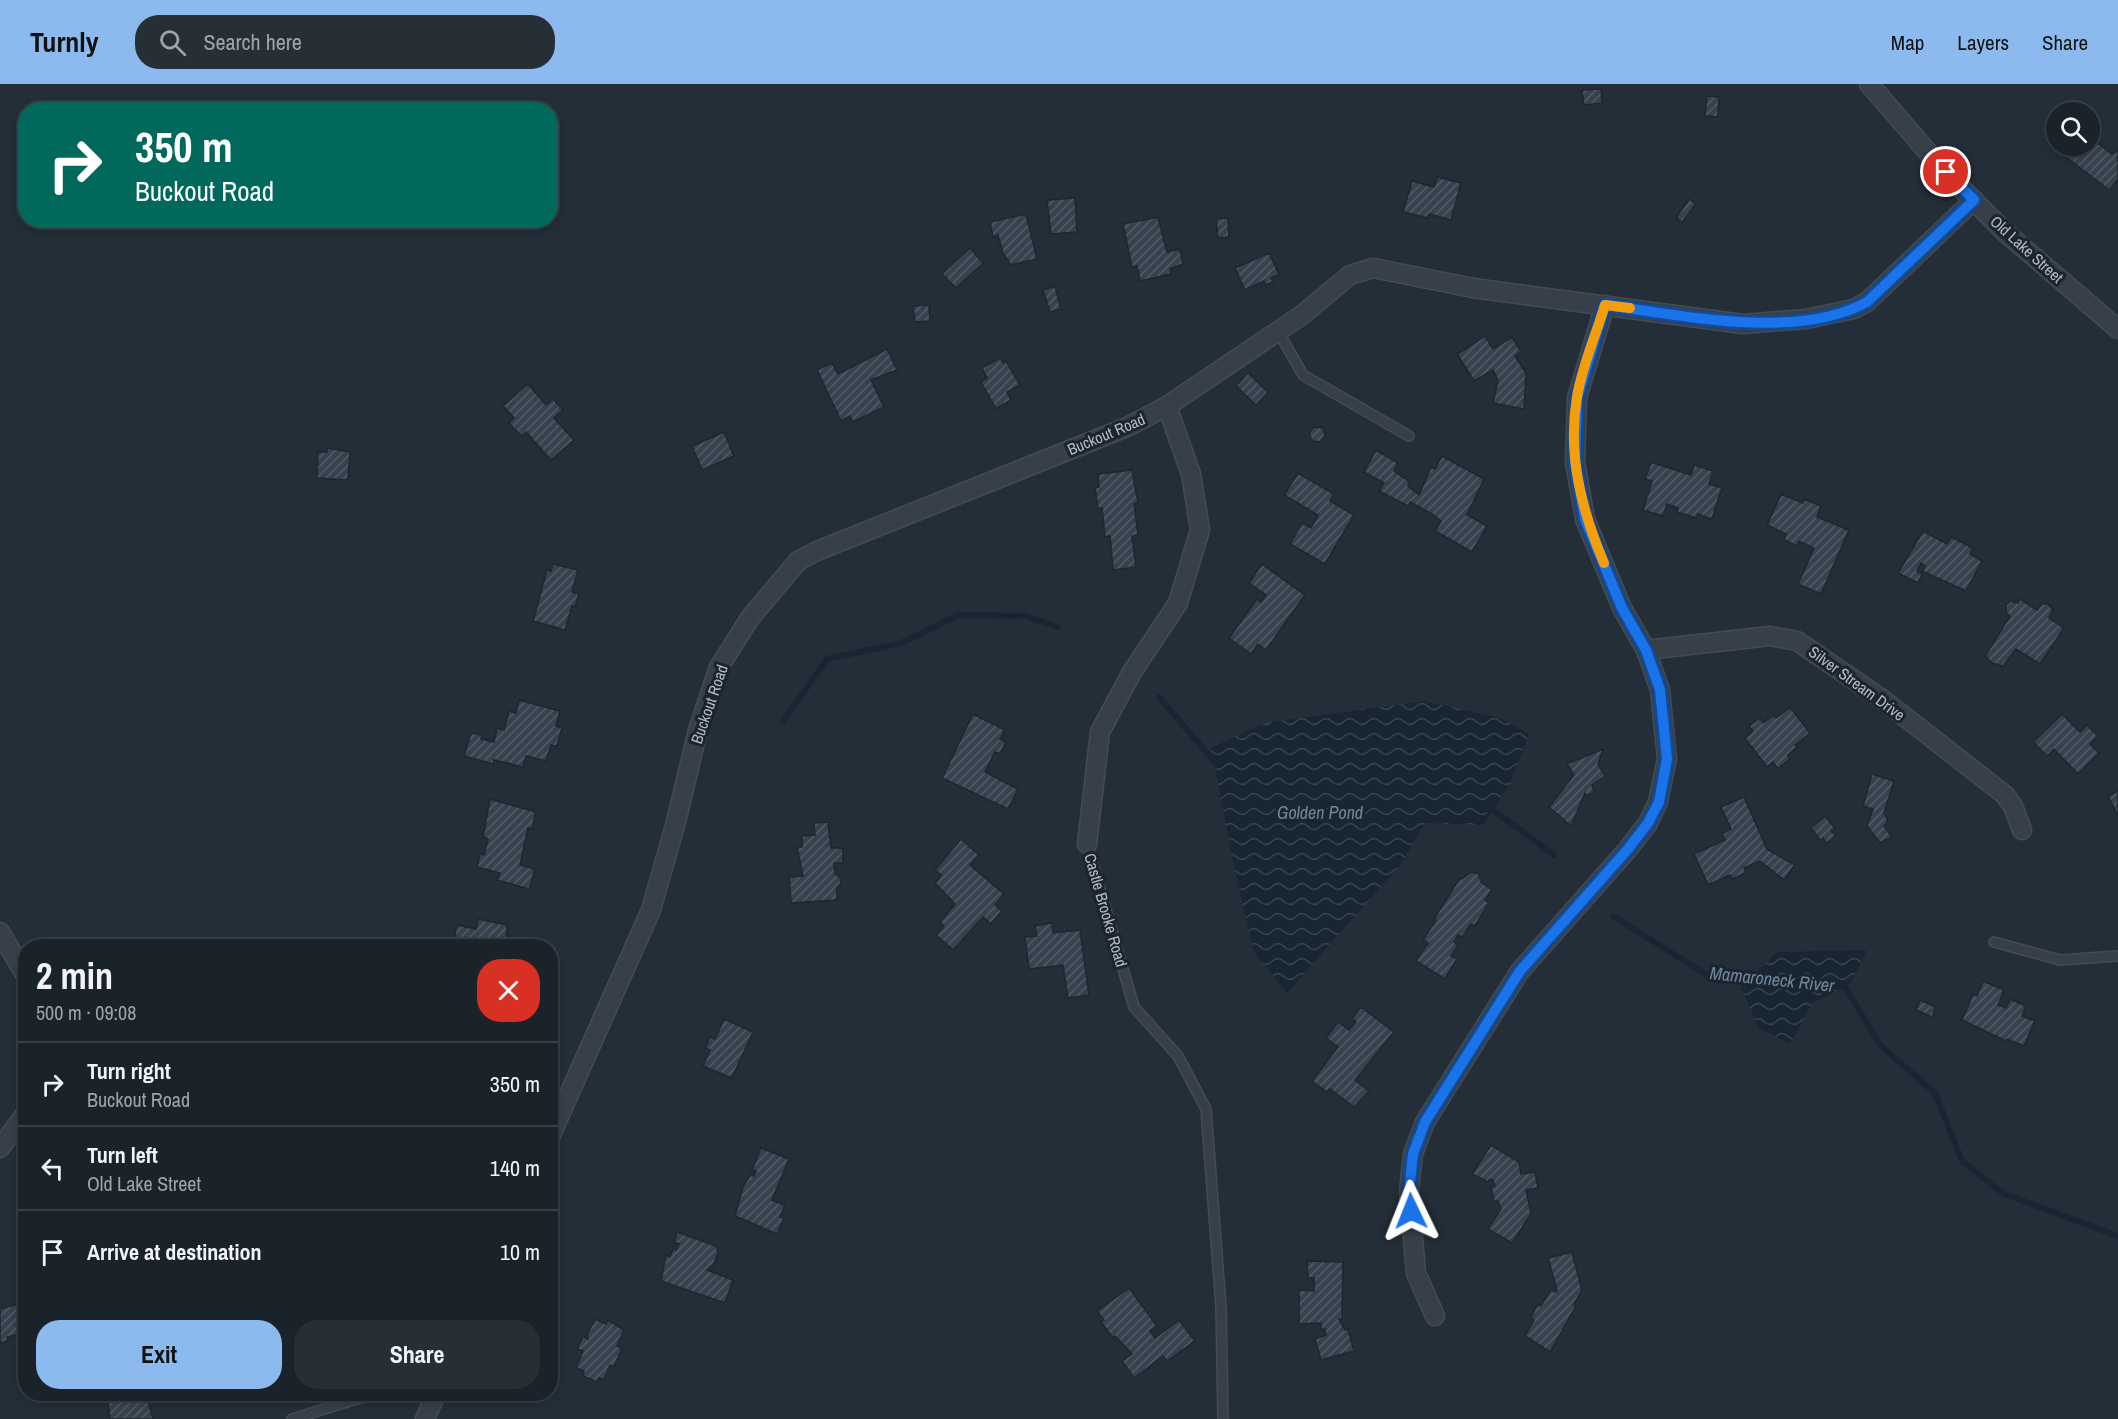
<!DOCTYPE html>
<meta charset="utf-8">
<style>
:root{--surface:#1a222a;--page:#272f36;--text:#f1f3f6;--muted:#9fa4a8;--line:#383f47;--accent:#8cbaee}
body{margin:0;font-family:"Archivo Narrow",sans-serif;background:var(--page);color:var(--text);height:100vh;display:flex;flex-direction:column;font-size:22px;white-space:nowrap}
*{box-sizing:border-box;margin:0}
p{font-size:20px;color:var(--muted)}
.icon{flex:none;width:33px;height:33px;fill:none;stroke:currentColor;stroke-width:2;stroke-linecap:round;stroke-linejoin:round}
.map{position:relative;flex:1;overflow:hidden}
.panel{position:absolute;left:18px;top:855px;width:540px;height:462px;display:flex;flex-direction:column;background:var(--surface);border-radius:24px;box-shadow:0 3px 9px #0003,0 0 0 2px var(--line)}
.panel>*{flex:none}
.guide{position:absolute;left:18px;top:18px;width:540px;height:126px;border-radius:24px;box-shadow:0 3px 9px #0003,0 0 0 2px var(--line);background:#00695c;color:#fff;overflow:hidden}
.tools{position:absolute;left:2046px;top:18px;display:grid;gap:12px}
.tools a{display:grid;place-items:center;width:54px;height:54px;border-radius:50%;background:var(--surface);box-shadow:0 3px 9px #0003,0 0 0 2px var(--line);font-size:30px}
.pin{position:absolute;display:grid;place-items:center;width:51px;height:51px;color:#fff;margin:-26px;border:3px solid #fff;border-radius:50%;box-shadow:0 2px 6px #0007}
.me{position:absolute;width:66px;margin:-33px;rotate:358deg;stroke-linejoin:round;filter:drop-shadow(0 0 4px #0008)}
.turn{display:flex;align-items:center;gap:21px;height:126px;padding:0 18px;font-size:27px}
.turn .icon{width:78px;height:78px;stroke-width:2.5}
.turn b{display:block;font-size:42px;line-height:51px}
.round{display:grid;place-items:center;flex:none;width:63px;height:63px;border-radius:24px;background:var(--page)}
.summary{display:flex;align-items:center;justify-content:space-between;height:102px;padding:0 18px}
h1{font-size:36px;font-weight:800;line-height:45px}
.cta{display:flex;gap:12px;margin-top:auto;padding:12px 18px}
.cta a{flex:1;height:69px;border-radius:24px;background:var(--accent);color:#111;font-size:24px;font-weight:800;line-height:69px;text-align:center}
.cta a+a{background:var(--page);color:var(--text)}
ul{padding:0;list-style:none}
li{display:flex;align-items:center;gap:18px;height:84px;padding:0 18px;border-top:2px solid var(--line)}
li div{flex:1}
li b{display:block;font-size:22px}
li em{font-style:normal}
header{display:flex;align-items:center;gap:36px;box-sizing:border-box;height:84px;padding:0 30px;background:var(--accent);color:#111}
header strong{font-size:28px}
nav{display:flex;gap:33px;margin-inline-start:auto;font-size:21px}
.search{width:420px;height:54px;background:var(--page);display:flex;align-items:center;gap:15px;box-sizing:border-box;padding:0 21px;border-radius:24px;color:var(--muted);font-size:22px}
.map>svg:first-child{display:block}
</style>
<header>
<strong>Turnly</strong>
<div class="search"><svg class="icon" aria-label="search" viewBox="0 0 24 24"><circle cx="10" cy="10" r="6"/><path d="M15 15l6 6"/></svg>Search here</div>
<nav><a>Map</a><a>Layers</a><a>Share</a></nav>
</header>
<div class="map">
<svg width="2118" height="1335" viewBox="0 0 2118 1335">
<defs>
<pattern id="water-waves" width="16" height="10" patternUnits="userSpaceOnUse" patternTransform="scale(1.5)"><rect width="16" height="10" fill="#182634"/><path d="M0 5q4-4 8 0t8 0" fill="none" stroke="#374350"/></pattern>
<pattern id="building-hatch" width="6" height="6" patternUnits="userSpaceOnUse" patternTransform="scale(1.5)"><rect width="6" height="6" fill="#36424e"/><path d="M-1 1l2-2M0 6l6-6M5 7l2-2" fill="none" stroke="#515b66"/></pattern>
</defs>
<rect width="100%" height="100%" fill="#232e38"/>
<g fill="url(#water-waves)">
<polygon points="1424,617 1500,634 1529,650 1509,702 1483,741 1425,739 1401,780 1287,909 1254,868 1234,782 1211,664 1264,639"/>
<polygon points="1867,866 1851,899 1812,920 1790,960 1759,944 1741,904 1777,868"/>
</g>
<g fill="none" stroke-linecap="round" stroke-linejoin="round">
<g stroke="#182634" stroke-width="6">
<polyline points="1159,613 1213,676 1219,678"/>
<polyline points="783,637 827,575 901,559 958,531 1025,532 1058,543"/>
<polyline points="1485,725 1493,726 1554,771"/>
<polyline points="1613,832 1707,891 1763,891"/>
<polyline points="1839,902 1845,903 1880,961 1935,1009 1962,1077 2004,1110 2118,1152"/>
</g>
</g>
<g fill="url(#building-hatch)" stroke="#1e262f" stroke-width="1.5">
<polygon points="1601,5 1602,19 1584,21 1582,6"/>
<polygon points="1707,12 1719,13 1718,33 1705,32"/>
<polygon points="2090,53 2112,70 2118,66 2118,95 2109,106 2061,69 2067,62 2090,62"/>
<polygon points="1437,93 1461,99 1451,136 1429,130 1428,134 1403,128 1412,97 1434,103"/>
<polygon points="1075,114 1077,148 1051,150 1047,116"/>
<polygon points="1689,115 1696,120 1682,138 1676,134"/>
<polygon points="1026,130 1037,175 1011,181 1003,169 998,151 993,153 990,138"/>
<polygon points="1158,133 1167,168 1180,165 1183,180 1170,185 1171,190 1140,197 1137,182 1132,183 1123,140"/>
<polygon points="1228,134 1229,153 1218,154 1216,135"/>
<polygon points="970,164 983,179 956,204 942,190"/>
<polygon points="1269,169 1279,190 1271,194 1273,198 1266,201 1264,197 1245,206 1235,184"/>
<polygon points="1055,202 1061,225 1050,228 1043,206"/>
<polygon points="929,221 930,237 915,238 913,222"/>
<polygon points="1485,252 1493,265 1512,253 1521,268 1515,272 1526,289 1524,325 1493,319 1498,296 1493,286 1474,297 1457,270"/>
<polygon points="887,265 897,286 871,296 884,323 853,338 850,332 841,337 817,286 832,279 838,290"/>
<polygon points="1000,274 1003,279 1006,277 1020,301 1007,308 1011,316 996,325 981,298 987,294 982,284"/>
<polygon points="1248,289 1268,308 1256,321 1236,302"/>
<polygon points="528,300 546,321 553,315 563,326 554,334 574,356 551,376 526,348 521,352 509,339 514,334 503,322"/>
<polygon points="1314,343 1323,344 1325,352 1320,358 1312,357 1309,349"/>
<polygon points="724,348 734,372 702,386 692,362"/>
<polygon points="327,364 350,368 348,396 317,394 318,368 327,368"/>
<polygon points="1376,366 1398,379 1394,387 1410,398 1408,402 1419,411 1431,383 1435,385 1442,372 1484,395 1467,431 1487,442 1472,468 1435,447 1441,437 1432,430 1410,418 1408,422 1379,407 1384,399 1364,388"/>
<polygon points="1651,378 1691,391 1694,381 1713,387 1709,400 1722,404 1712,435 1698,430 1696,434 1677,428 1678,424 1667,420 1663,432 1643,426 1652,397 1645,395"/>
<polygon points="1132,386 1138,419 1134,420 1138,451 1132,452 1136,483 1113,486 1110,452 1105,453 1102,424 1098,425 1095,404 1099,403 1098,390"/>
<polygon points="1298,389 1334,410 1330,417 1354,431 1325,480 1290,460 1302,439 1311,444 1318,431 1284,411"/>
<polygon points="1781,410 1803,419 1804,415 1821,422 1817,433 1849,446 1821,510 1798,500 1814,464 1799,457 1797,462 1784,456 1786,450 1767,441"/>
<polygon points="1923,447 1947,460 1951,453 1973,464 1970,470 1982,477 1966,507 1922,487 1925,482 1921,479 1917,487 1922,490 1918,499 1898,489"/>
<polygon points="553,480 578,486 572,508 579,510 575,523 572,522 565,546 533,537 547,486 551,487"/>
<polygon points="1262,480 1305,511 1266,566 1258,560 1251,570 1229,554 1257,515 1261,518 1266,511 1249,499"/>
<polygon points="2020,515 2037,526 2042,520 2048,520 2053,526 2049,534 2064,544 2040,580 2016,565 2003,582 1992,579 1985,572 2010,532 2006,528 2006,521 2011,517 2018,519"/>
<polygon points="519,616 560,627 556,642 562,644 557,662 551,661 546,677 526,672 523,683 494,676 493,680 464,672 471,649 482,651 481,655 494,658 497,644 504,646 509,627 516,629"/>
<polygon points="1790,623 1810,649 1795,661 1797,663 1788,671 1790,675 1778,685 1773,678 1767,683 1745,654 1753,647 1749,642 1760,634 1763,639 1774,631 1776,634"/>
<polygon points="973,630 1005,646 1000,655 1006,658 1000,670 995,668 985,688 1018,705 1008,725 942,694"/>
<polygon points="2062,630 2080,648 2087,641 2098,652 2090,660 2099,669 2078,690 2054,665 2047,672 2033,658"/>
<polygon points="1603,665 1598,680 1605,692 1592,701 1594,708 1587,712 1585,709 1571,742 1549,723 1574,691 1567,680"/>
<polygon points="1872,690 1894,697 1884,729 1888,737 1884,742 1892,753 1880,759 1867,742 1873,725 1863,722"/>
<polygon points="2118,707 2118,732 2108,712"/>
<polygon points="1744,713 1767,765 1795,781 1784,796 1760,777 1744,784 1746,789 1732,795 1730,791 1708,801 1694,770 1725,756 1722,750 1731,745 1721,723"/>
<polygon points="490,715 536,728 532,745 528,744 520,781 535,785 529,805 497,796 500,789 477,783 480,770 484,771 488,755 483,753"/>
<polygon points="1825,732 1835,744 1831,747 1836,752 1827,759 1823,754 1820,756 1811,744"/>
<polygon points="828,738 831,764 843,764 843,779 834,779 835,790 840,793 841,799 837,804 837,816 791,819 789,793 803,792 797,763 802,763 802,752 815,751 814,739"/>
<polygon points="961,755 979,771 970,781 1004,810 995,821 1002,827 991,840 983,833 953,866 936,851 944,842 940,838 955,820 935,799 941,791 935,786"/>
<polygon points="1471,788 1479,790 1481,798 1492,806 1485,816 1489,819 1475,842 1471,840 1462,853 1458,851 1454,858 1458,861 1451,872 1457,875 1445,895 1416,877 1428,859 1423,856 1436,836 1434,835 1460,794 1462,795"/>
<polygon points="478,835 507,841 506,862 466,862 454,855 457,841 476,845"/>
<polygon points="1052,839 1053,849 1080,846 1089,911 1068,914 1063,881 1029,885 1025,853 1037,852 1035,842"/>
<polygon points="1983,897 2004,906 1998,921 2006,924 2010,915 2026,922 2022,932 2035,937 2024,962 2007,955 2006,957 1962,936 1973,910 1977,912"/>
<polygon points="1920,916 1936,923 1932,933 1916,926"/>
<polygon points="1361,923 1394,948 1355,996 1369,1007 1354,1023 1330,1005 1327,1008 1312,997 1338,963 1326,954 1338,938 1349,946 1356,938 1352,935"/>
<polygon points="724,935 753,948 732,994 703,982 710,966 705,964 710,953 715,955"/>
<polygon points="1491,1061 1519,1078 1521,1090 1535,1088 1538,1104 1526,1106 1531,1130 1512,1159 1488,1145 1501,1125 1498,1117 1494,1117 1491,1103 1495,1102 1493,1096 1490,1095 1488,1098 1472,1090"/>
<polygon points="761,1064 789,1075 772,1116 785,1121 780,1133 784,1134 777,1150 735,1132 743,1103 750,1091 754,1092 756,1087 752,1086"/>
<polygon points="677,1148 716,1162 718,1168 714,1180 707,1186 733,1196 725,1219 661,1197 666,1171 670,1173 673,1165 676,1166 679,1160 674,1158"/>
<polygon points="1572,1168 1582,1206 1574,1220 1576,1222 1550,1268 1525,1252 1534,1236 1531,1234 1537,1221 1541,1222 1551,1205 1555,1208 1557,1206 1548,1174"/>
<polygon points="1307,1177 1343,1178 1342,1235 1339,1235 1345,1246 1348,1245 1354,1267 1321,1276 1315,1255 1326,1251 1325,1245 1321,1246 1321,1239 1299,1240 1299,1206 1314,1207 1314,1194 1308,1194"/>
<polygon points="1129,1204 1157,1242 1150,1247 1155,1254 1179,1236 1195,1257 1167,1277 1163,1272 1134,1294 1122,1277 1132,1270 1115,1252 1113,1254 1101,1238 1104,1236 1097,1227"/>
<polygon points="22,1219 26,1233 26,1253 22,1254 21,1250 7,1253 8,1257 0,1259 0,1225"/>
<polygon points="595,1235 606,1240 608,1236 624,1246 617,1262 622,1264 614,1283 610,1281 604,1296 599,1294 597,1298 583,1292 584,1287 576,1284 583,1267 577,1265 583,1252 588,1255 587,1251"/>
<polygon points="107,1310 146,1310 153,1335 110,1335"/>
</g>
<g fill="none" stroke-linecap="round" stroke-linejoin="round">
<g stroke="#434b54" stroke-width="12">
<g id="lane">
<polyline points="1278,247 1303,291 1409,352"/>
<polyline points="1087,760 1134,923 1178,972 1206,1025 1221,1223 1223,1335"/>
<polyline points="1994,858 2060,876 2118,872"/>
<polyline points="292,1335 373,1310"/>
</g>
</g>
<g stroke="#434b54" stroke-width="21">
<g id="street">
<polyline points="1869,0 1945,88 2006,149 2118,245"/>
<polyline points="1646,566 1770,552 1797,557 1882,615 2005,711 2013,722 2022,746"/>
<polyline points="1087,760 1100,648 1132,588 1178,519 1200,446 1191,390 1167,322"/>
<polyline points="0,848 26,892"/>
<polyline points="550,1053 651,826 676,738 698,646 719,583 750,534 798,477 817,467 1127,343 1167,322 1302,231 1350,191 1373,184 1473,204 1743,240 1806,235 1854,225 1867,218 1974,116"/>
<polyline points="0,1064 26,1029"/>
<polyline points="1435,1232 1416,1189 1409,1107 1413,1070 1425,1038 1520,887 1628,765 1648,739 1658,718 1667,675 1660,606 1646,566 1622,524 1585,435 1575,378 1577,314 1605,221"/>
<polyline points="425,1335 436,1310"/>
</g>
</g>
<use href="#lane" stroke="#373f48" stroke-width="9"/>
<use href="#street" stroke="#373f48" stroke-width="18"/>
</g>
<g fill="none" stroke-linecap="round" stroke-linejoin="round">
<g stroke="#114b97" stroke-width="15">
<path id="route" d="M 1411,1127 L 1409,1107 L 1413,1070 L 1425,1038 L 1520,887 L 1628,765 L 1648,739 L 1659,718 L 1667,675 L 1660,606 L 1646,566 L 1622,524 L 1585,435 L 1575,378 L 1577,314 L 1605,221 C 1681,231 1797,257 1867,218 L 1974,116 L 1946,88"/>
</g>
<use href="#route" stroke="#1a73e8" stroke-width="10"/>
<path stroke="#f59e0b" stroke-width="10" d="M 1604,479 C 1582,427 1567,371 1577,313 C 1582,282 1596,251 1605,221 L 1630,224"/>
</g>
<g text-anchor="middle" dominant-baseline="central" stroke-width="6" stroke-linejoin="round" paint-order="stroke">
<g font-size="16" fill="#b2bac4" stroke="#1c242d">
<text transform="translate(2027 165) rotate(42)">Old Lake Street</text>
<text transform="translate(1106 350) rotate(-23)">Buckout Road</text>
<text transform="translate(1857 599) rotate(36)">Silver Stream Drive</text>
<text transform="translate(709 620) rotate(-71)">Buckout Road</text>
<text transform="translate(1106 826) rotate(74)">Castle Brooke Road</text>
</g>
<g font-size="18" font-style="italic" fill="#6d87a1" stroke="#1c242d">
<text x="1320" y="728">Golden Pond</text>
<text transform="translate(1772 895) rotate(6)">Mamaroneck River</text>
</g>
</g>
</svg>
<div class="tools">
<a><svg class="icon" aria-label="search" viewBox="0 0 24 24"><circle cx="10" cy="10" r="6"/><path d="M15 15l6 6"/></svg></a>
</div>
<div class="pin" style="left:1946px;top:88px;background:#d93025"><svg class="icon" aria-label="arrive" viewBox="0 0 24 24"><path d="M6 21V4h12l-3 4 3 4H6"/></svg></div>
<svg class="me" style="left:1411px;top:1127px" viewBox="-20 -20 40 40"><path d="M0-17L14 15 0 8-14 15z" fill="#1a73e8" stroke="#fff" stroke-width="4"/></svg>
<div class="guide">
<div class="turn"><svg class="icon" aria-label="right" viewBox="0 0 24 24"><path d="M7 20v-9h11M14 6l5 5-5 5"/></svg><div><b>350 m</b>Buckout Road</div></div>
</div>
<section class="panel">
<div class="summary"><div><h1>2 min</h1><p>500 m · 09:08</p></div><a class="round" style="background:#d93025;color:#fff"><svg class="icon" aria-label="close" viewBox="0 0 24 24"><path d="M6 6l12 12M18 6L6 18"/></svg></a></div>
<ul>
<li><svg class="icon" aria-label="right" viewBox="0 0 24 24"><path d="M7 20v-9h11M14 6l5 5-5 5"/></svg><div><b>Turn right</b><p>Buckout Road</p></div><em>350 m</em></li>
<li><svg class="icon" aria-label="left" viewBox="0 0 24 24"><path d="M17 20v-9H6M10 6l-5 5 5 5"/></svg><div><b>Turn left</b><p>Old Lake Street</p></div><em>140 m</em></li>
<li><svg class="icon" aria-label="arrive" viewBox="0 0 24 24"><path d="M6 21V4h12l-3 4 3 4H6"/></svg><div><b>Arrive at destination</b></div><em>10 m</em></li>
</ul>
<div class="cta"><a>Exit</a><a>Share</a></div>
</section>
</div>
